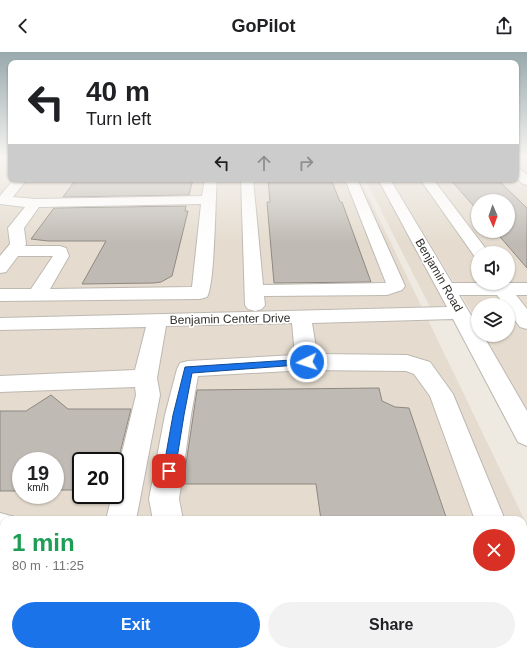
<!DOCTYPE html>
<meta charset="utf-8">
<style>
:root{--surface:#fff;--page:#f2f2f2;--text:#202124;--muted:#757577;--accent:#1a73e8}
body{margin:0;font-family:Arial,sans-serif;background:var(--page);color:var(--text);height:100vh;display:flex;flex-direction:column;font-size:15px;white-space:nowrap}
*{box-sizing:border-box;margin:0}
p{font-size:13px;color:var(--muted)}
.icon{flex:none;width:22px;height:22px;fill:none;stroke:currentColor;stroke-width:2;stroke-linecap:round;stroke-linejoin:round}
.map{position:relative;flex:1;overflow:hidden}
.details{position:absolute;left:0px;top:464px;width:527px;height:140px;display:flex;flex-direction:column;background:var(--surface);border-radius:12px 12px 0 0;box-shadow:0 1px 3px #0004}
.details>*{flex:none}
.guide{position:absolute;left:8px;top:8px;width:511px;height:122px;border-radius:8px;box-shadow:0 1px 3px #0004;background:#fff;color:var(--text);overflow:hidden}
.needle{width:26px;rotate:178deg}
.fabs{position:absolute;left:471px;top:142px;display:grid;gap:8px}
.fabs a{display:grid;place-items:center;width:44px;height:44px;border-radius:50%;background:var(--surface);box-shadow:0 1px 3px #0004;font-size:20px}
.speed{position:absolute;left:12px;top:400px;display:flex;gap:8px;font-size:20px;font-weight:700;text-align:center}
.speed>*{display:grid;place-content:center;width:52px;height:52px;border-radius:50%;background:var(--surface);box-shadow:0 1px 3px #0004;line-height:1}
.speed small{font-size:10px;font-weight:400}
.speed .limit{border:2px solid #111;border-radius:6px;background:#fff;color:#111}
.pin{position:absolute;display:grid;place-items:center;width:34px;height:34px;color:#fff;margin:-17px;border-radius:8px;box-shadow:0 2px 6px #0006}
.me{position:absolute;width:44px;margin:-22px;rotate:266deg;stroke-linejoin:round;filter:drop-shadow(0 0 3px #0008)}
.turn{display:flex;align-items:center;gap:14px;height:84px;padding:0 12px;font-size:18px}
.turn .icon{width:52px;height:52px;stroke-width:2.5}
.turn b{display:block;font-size:28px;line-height:34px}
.lanes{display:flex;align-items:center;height:38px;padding:0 12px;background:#0003;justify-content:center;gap:20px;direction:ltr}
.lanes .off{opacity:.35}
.round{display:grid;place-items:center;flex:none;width:42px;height:42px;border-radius:21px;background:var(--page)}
.overview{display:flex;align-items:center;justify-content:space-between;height:68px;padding:0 12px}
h1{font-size:24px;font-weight:700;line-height:30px;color:#1e9e55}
.button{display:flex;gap:8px;margin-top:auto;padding:8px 12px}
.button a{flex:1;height:46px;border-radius:24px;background:var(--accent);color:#fff;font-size:16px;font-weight:700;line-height:46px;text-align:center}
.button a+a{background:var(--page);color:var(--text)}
header{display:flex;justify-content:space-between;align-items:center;height:52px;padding:0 12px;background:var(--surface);font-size:18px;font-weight:700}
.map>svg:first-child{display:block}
</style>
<header><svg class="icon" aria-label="back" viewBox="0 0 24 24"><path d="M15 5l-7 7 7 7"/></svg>GoPilot<svg class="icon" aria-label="share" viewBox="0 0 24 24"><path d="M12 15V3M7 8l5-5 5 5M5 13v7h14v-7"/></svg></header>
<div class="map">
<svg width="527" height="604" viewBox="0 0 527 604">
<rect width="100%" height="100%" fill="#eee9e1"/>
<g fill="#e5dccf" fill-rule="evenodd">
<path d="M 0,106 L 11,106 L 11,127 L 360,127 L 527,473 L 527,604 L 0,604 ZM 21,409 L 55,409 L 55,443 L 21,443 ZM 81,409 L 115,409 L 115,443 L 81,443 ZM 4,468 L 523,468 L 523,600 L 4,600 Z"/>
<path d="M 516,106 L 527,106 L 527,360 L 483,283 L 508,283 L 508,253 L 478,253 L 478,274 L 474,267 L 476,267 L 391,127 L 516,127 ZM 478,149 L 508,149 L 508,179 L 478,179 ZM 478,201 L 508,201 L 508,231 L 478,231 Z"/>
<polygon points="365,127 378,127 447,255 430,255"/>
</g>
<g fill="#bfbab3" stroke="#8d8881">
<polygon points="76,127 193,127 189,143 63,145"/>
<polygon points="268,127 331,127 340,150 342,150 371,230 274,231 267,150 270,150"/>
<polygon points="450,127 497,127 527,156 527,216 495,179 508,179 508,149 478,149 478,159"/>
<polygon points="186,154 185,159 188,159 172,224 161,230 154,231 82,232 106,189 48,189 31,187 54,156"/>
<polygon points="379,336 382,349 395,355 409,356 447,468 321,468 316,432 183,432 197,338"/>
<polygon points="51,343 68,357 131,357 118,409 81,409 81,438 55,438 55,409 21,409 21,439 0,439 0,359 26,359"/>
</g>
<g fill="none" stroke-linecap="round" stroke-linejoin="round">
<g stroke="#bdb8b1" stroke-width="2">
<g id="minor">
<polygon points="516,116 520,117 527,123 527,133 523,132 516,126"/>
<path d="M 14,127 L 27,127 L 13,145 L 35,147 L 202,144 L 205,127 L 217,127 C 215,149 215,232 207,245 L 200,247 L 0,249 L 0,237 L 31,237 L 53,204 L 18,204 L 6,220 L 0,221 L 0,204 L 10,192 L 8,176 L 25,155 L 0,152 L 0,144 ZM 201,152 L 192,235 L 50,237 L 69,204 L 66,196 L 60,194 L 25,194 L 26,192 L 24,176 L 39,155 Z"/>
<polygon points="241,127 253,127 263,233 386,231 345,127 357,127 405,234 402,238 387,243 264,244 265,253 262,257 255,259 248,257 245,253"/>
<polygon points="378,127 390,127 452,231 527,231 527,243 516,243 527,257 527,277 520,275 508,259 508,253 504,253 497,243 459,243 478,275 478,283 483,283 527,359 527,394 518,390 453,267 312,271 317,302 407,303 430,310 453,342 505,468 475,468 430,344 414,322 406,319 307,318 198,324 191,363 179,447 183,468 153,468 149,447 165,363 177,317 180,311 188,309 295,303 292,271 166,274 157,326 160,343 136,468 106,468 112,443 115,443 115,429 136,343 135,335 0,340 0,324 135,318 146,275 0,278 0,266 447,255"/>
<polygon points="420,127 433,127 489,201 478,201 478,205 475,205"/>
<polygon points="0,461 15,465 16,468 4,468 4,491 0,491"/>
<polygon points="523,534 527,536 527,581 523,579"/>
<polygon points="4,550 4,586 0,587 0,551"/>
<rect x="140" y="600" width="38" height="4"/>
</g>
</g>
<use href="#minor" fill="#fff" fill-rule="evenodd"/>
</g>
<linearGradient id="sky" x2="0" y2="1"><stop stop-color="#98a9ad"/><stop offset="0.55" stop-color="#f7f5f2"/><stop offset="1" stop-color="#f7f5f2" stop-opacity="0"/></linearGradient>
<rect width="527" height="191" fill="url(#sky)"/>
<polygon fill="#1a73e8" stroke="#114b97" points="307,307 311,308 312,310 311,312 192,321 184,363 175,419 173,422 169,424 165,422 163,419 173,363 185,315"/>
<g text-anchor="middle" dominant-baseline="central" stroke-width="3.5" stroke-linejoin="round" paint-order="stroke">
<g font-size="12" fill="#32302d" stroke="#fff">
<text transform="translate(439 223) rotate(60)">Benjamin Road</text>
<text transform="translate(230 267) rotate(-1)">Benjamin Center Drive</text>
</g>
</g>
</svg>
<div class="fabs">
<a><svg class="needle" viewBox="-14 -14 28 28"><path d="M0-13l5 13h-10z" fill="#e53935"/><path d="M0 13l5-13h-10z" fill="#757577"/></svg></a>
<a><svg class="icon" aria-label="sound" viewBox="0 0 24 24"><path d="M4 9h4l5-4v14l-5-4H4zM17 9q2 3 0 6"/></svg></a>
<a><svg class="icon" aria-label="layers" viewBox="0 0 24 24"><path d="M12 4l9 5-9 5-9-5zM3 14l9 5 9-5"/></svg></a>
</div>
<div class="speed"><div>19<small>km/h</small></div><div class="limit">20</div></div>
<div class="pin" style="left:169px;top:419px;background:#d93025"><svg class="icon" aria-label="arrive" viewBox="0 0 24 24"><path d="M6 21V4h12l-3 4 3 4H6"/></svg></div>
<svg class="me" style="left:307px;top:310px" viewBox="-20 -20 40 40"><circle r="17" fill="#1a73e8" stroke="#fff" stroke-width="3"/><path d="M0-11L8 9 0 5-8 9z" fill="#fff"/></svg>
<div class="guide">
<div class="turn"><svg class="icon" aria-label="left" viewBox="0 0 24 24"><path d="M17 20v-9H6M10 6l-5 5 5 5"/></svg><div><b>40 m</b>Turn left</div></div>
<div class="lanes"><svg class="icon" aria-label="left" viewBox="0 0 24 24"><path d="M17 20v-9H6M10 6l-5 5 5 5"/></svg><svg class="icon off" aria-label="ahead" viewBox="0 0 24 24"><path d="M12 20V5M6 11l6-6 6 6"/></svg><svg class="icon off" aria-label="right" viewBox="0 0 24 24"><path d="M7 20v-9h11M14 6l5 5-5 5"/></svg></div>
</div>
<section class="details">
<div class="overview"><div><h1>1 min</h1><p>80 m · 11:25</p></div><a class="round" style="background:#d93025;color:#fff"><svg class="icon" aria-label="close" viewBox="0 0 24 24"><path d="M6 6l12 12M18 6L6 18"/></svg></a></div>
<div class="button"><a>Exit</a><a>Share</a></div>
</section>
</div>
